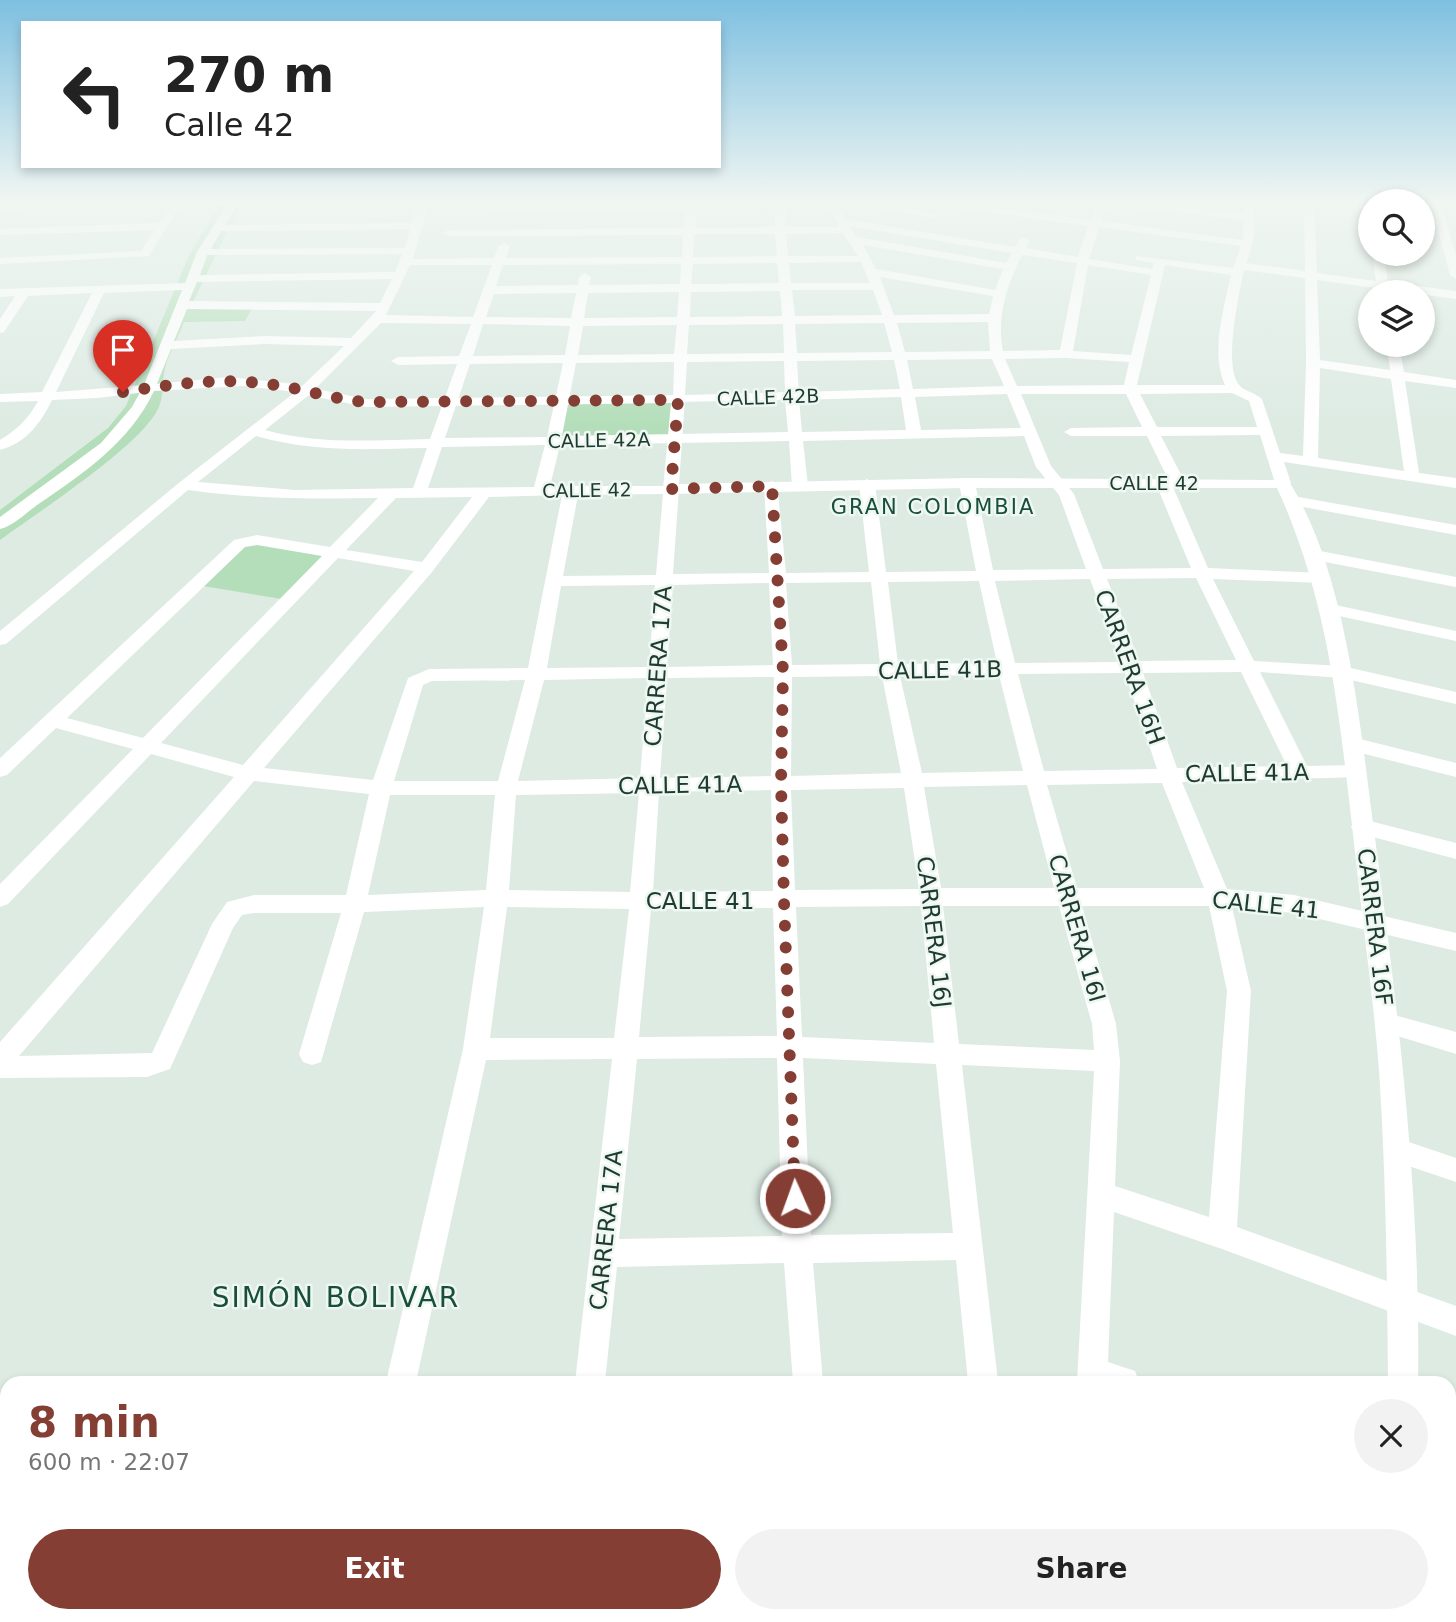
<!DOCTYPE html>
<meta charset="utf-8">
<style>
:root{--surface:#fff;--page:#f2f2f2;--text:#222;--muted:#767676;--accent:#853e33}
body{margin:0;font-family:"DejaVu Sans",sans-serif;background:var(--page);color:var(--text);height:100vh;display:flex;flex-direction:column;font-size:26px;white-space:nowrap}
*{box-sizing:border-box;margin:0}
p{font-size:23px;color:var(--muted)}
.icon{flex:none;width:38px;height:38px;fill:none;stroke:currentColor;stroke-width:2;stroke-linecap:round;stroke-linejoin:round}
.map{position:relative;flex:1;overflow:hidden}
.sheet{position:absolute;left:0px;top:1376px;width:1456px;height:247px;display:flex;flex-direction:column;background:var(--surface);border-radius:21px 21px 0 0;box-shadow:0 4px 10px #0003}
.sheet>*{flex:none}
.top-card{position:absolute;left:21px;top:21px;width:700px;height:147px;border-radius:0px;box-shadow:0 4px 10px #0003;background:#fff;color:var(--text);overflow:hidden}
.controls{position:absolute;left:1358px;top:189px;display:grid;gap:14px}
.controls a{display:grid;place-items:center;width:77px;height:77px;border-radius:50%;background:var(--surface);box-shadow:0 4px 10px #0003;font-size:35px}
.pin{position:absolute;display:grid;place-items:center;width:60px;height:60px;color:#fff;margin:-72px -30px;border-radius:50% 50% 50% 0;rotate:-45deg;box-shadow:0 0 7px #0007}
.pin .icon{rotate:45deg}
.me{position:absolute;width:77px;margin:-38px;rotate:358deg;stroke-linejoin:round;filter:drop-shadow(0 0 5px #0008)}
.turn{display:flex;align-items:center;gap:24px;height:147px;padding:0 28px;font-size:32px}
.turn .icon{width:91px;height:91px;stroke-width:2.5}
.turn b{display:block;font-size:49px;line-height:60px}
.round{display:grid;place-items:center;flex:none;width:74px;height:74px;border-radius:37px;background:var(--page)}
.head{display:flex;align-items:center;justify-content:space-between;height:119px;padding:0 28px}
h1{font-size:42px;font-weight:600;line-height:52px;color:var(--accent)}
.button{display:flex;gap:14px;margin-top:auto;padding:14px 28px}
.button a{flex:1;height:80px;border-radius:42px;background:var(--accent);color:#fff;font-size:28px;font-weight:600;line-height:80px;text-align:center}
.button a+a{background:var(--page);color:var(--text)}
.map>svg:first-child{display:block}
</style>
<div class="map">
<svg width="1456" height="1622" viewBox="0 0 1456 1622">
<rect width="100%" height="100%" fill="#ddebe3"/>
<g fill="#b4deba">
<path d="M 221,203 L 241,203 L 192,304 L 254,305 L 245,321 L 184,322 C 178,338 167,356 164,373 C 162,385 164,396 158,409 C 140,446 37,513 0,540 L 0,510 L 108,428 L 126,406 L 190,253 Z"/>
<polygon points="678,399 675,439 554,441 563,401"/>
<polygon points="240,543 335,552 288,600 197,585"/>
</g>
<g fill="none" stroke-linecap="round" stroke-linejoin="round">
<g fill="#fff" fill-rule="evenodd">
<path d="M 137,200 C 321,200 501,204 686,204 L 686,200 L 877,202 L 939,215 L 934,218 L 877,208 L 840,208 L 845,219 L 1015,247 L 1020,239 L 1024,238 L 1030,241 L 1026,248 L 1078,257 L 1088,226 L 918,203 L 913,200 L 938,200 L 1091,220 L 1098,204 L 1089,200 L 1118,200 L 1244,213 L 1241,200 L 1251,200 C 1257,223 1255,241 1246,263 L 1305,271 L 1304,200 L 1370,204 L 1370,210 L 1314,204 L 1317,273 L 1376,281 L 1372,254 L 1384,254 L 1388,282 L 1456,291 L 1456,299 L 1389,290 L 1389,292 L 1377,292 L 1376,288 L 1317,280 L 1320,360 L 1390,370 L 1387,345 L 1399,345 L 1404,372 L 1456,380 L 1456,388 L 1405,381 L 1419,473 L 1456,478 L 1456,488 L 1284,462 L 1291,483 L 1283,488 L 1275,483 L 1260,435 L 1161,436 L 1186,484 L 1183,487 L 1173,487 L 1208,568 L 1323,573 L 1331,578 L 1323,583 L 1213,579 L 1254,661 L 1342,666 L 1456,692 L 1456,704 L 1342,678 L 1260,672 L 1307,766 L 1355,765 L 1362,767 L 1365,772 L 1362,777 L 1182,782 L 1227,889 L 1294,895 L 1456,933 L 1456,951 L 1294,913 L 1232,907 L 1251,991 L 1237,1227 L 1456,1306 L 1456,1336 L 1222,1249 L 1114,1212 L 1108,1362 L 1135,1371 L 1139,1382 L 1077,1382 L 1094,1071 L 962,1065 L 998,1382 L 968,1382 L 956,1260 L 813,1263 L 823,1382 L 793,1382 L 784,1263 L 617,1267 L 605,1382 L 575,1382 L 612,1059 L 486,1060 L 416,1382 L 386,1382 L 463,1049 L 484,907 L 364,912 L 321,1062 L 312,1065 L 303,1062 L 299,1054 L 341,913 L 254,913 L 242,915 L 233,928 L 170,1069 L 147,1077 L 0,1078 L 0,1042 L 234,777 L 151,754 L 8,904 L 0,907 L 0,884 L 133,749 L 56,728 L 7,775 L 0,777 L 0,758 L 234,540 L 257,535 L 330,547 L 378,498 C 314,499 252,499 188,490 L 6,644 L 0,645 L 0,631 L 180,482 L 299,389 L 344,346 L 265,344 L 171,349 L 154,391 L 98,398 L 52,400 C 41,423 26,443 0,450 L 0,440 C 18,429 28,419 38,401 L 0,402 L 0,394 L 42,392 L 92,293 L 28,296 L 4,332 L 0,333 L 0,319 L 15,296 L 0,297 L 0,289 L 185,283 L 197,252 L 226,206 L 180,205 L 149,256 L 0,264 L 0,258 L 141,251 L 155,230 L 0,235 L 0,229 L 159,223 L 170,205 L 0,209 L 0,203 ZM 1108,205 L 1244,220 L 1243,240 L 1101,221 ZM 237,206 L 416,208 L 412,223 L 225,225 ZM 696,207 L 775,208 L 775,227 L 695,228 ZM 427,208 L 685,210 L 684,228 L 448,230 L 443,233 L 448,236 L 683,235 L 682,257 L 506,258 L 510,246 L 504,243 L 498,246 L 494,258 L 413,259 ZM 785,208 L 829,208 L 839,227 L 785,227 ZM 849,226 L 1012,253 L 1006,263 L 857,237 ZM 1099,227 L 1241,246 L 1233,268 L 1136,256 L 1136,260 L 1154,263 L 1152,269 L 1089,259 ZM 410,229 L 405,248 L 211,249 L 221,231 ZM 843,233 L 858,256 L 788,256 L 786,234 ZM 694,234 L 775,234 L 777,256 L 693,257 ZM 863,245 L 1003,269 L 995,290 L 876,269 ZM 402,254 L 395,272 L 200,275 L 207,255 ZM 1022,255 L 1077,263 L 1060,350 L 1003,351 C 996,316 1007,286 1022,255 ZM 861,262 L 870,283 L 791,283 L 789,263 ZM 777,263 L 779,283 L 691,284 L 693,264 ZM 681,264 L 680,284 L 589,285 L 591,277 L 585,273 L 579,277 L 578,285 L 496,286 L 503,265 ZM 410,265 L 492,265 L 473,317 L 386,315 ZM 1088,265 L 1151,275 L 1131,355 L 1073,351 ZM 1165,265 L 1231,275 C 1224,308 1210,352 1225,385 L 1137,385 ZM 1244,270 L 1305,278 L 1306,363 L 1303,456 L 1280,453 L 1262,399 C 1256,393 1244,391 1239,385 C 1223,365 1239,294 1244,270 ZM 880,277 L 993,296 L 989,314 L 894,315 ZM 392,279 L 380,303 L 189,301 L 197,282 ZM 182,290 L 144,385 L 56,392 L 104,293 ZM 792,290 L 873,290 L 882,315 L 795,316 ZM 780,291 L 782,316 L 690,317 L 691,292 ZM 679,292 L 677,317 L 584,318 L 588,293 ZM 576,293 L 571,318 L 486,317 L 494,294 ZM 187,309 L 376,311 L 351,338 L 265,336 L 174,341 ZM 988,322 L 990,351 L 905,352 L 897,323 ZM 381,323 L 471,324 L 459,356 L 398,357 L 391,361 L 398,365 L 457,364 L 430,439 C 375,440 319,445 265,430 L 309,395 ZM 884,323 L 892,352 L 797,353 L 795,324 ZM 483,324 L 570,326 L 565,355 L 473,356 ZM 783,324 L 784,353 L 687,354 L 689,325 ZM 677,325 L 674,354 L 578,355 L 583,326 ZM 1066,358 L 1129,362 L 1124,385 L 1017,386 L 1005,359 ZM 992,359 L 1004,386 L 913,389 L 907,360 ZM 894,360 L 900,389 L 799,392 L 797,361 ZM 784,361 L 785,392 L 685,395 L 687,362 ZM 674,362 L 673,402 L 785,400 L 788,432 L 562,436 L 576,363 ZM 563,363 L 547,437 L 445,438 L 470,364 ZM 1320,368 L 1391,379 L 1404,471 L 1318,458 ZM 1232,393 L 1249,401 L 1257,427 L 1157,427 L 1140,394 ZM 1007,394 L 1021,428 L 921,430 L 915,397 ZM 1021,394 L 1126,394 L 1142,427 L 1071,428 L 1064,432 L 1071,436 L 1147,436 L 1169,481 L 1159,481 L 1156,484 L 1191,568 L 1103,569 L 1074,494 L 1051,466 ZM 901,397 L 906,430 L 802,432 L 799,400 ZM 256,436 C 316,453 367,449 427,448 L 413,488 L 295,490 L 198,482 ZM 1024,436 L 1036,467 L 1059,495 L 1086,569 L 993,570 L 975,483 L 967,478 L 959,483 L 976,571 L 886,572 L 875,484 L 867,479 L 859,484 L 869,572 L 786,573 L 777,483 L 772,481 L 764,486 L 769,573 L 673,574 L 679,489 L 676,486 L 550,486 L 560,445 L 789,441 L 792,486 L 800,491 L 808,486 L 803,441 ZM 545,445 L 534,487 L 428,488 L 442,447 ZM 663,494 L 656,575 L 563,576 L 578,495 ZM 562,495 L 528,668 L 429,669 L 408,678 L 373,780 L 264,768 L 432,572 L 489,497 ZM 472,497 L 422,562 L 346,550 L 396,498 ZM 257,545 L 322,556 L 143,738 L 67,718 L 245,547 ZM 338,558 L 414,571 L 243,765 L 161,743 ZM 1196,578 L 1236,660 L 1139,661 L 1107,579 ZM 1090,579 L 1121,662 L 1015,663 L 995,581 ZM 979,581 L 997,663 L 898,664 L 888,582 ZM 871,582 L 880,664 L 792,665 L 786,583 ZM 769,583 L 773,665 L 667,667 L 673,585 ZM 655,585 L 649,667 L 547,668 L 561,586 ZM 1241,672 L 1287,766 L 1177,768 L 1143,673 ZM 1125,673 L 1157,769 L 1044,771 L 1018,674 ZM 999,675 L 1023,771 L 922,773 L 900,676 ZM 882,676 L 901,773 L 791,776 L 792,677 ZM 774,677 L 771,776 L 660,778 L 667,678 ZM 648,678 L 640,778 L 518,781 L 544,680 ZM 525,680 L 498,781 L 394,781 L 423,685 L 432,681 ZM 254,781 L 369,794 L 346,895 L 254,895 L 227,902 L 212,924 L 152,1053 L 19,1056 ZM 1162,783 L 1204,888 L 1077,888 L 1047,785 ZM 1027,785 L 1054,888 L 941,888 L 924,787 ZM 904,788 L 919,889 L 795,890 L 791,790 ZM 771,790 L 773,891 L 653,892 L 659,792 ZM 639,793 L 630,892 L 509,890 L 516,795 ZM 390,795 L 495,795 L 486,890 L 368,895 ZM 921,906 L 934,1043 L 802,1037 L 796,907 ZM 943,906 L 1059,906 L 1092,1024 L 1094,1050 L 959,1044 ZM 1082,906 L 1209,906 L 1227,991 L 1209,1217 L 1115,1186 L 1120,1061 L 1116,1024 ZM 507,907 L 629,909 L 614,1038 L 490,1038 ZM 773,908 L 777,1036 L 639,1037 L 651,909 ZM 777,1058 L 782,1236 L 619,1239 L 637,1059 ZM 803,1058 L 936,1064 L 953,1233 L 811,1235 Z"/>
<polygon points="1430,200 1440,200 1456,255 1456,279 1450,275"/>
<polygon points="1293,496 1456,525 1456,535 1287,504 1285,501 1287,498"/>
<polygon points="1315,550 1456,577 1456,587 1309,559 1307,555 1309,551"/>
<polygon points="1331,604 1456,631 1456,641 1325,613 1322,609"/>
<polygon points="1352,737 1456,763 1456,777 1345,749 1342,744 1345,739"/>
<polygon points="1362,819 1456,843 1456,859 1354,832 1351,827 1354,822"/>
<polygon points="1387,1013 1456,1032 1456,1054 1378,1030 1375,1023 1378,1016"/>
<polygon points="1397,1138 1456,1158 1456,1182 1388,1159 1384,1150 1388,1141"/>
<polygon points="1449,1482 1456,1484 1456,1517 1449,1515"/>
<polygon points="541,1615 575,1615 575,1622 539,1622"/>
</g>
<g fill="#fff" fill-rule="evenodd">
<path d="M 228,377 L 287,383 L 366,399 L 678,395 L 685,399 L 679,484 L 967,478 L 1288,480 C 1348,574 1360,729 1375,838 C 1399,1019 1421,1200 1418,1382 L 1388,1382 C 1387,1278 1386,1174 1379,1070 C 1373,994 1362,919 1354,843 C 1340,721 1329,600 1277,488 L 967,488 L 671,494 L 663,489 L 671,403 L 366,407 L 287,391 L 244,386 L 154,391 C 130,442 83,474 37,505 C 26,513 13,526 0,529 L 0,517 L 101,443 L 132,407 L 144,385 Z"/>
<polygon points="1386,1615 1420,1615 1420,1622 1384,1622"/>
</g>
</g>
<linearGradient id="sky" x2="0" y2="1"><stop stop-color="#7ec0e1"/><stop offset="0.47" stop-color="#f0f6f2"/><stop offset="1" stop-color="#f0f6f2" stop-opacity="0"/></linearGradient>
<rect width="1456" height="427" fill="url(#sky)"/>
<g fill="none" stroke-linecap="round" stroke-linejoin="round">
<path stroke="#853e33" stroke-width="12" stroke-dasharray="0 21.6" d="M 123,392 C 168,385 213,378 259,383 C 295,386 330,399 366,402 L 678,400 L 671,489 L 772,486 L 783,672 L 781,783 L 784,901 L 795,1198"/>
</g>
<g text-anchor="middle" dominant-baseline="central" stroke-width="5" stroke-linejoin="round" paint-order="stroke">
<g font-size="19" fill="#1e3b30" stroke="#eef7f1">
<text transform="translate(768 397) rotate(-2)">CALLE 42B</text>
<text transform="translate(599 440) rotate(-1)">CALLE 42A</text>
<text x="1154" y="483">CALLE 42</text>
<text transform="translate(587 490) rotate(-1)">CALLE 42</text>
</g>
<g font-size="21" letter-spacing="2" fill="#184f3b" stroke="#eef7f1">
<text x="933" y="507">GRAN COLOMBIA</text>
</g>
<g font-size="23" fill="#1e3b30" stroke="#eef7f1">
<text transform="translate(658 666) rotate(-86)">CARRERA 17A</text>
<text transform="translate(1130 667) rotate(70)">CARRERA 16H</text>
<text transform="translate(940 670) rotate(-1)">CALLE 41B</text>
<text transform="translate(1247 773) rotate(-1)">CALLE 41A</text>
<text transform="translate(680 785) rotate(-1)">CALLE 41A</text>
<text x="700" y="901">CALLE 41</text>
<text transform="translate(1266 905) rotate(6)">CALLE 41</text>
<text transform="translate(1375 927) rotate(83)">CARRERA 16F</text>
<text transform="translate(1077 928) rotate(74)">CARRERA 16I</text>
<text transform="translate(934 932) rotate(83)">CARRERA 16J</text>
<text transform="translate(606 1230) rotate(-84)">CARRERA 17A</text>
</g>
<g font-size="28" letter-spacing="2" fill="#184f3b" stroke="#eef7f1">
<text x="336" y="1297">SIMÓN BOLIVAR</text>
</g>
</g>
</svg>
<div class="controls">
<a><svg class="icon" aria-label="search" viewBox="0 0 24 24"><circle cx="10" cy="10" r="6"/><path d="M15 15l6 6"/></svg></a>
<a><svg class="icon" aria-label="layers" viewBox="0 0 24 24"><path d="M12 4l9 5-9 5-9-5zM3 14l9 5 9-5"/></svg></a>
</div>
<div class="pin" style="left:123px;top:392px;background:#d93025"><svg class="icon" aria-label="arrive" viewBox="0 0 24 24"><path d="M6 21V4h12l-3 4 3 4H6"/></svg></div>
<svg class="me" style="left:795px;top:1198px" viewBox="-20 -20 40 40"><circle r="17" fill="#853e33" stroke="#fff" stroke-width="3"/><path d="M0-11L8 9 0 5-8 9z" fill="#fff"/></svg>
<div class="top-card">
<div class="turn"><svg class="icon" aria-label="left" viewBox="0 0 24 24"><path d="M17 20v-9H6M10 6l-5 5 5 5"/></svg><div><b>270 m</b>Calle 42</div></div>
</div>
<section class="sheet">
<div class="head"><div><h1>8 min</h1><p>600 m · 22:07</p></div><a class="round"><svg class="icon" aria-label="close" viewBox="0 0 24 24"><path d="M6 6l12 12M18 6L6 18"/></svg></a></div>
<div class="button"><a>Exit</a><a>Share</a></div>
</section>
</div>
